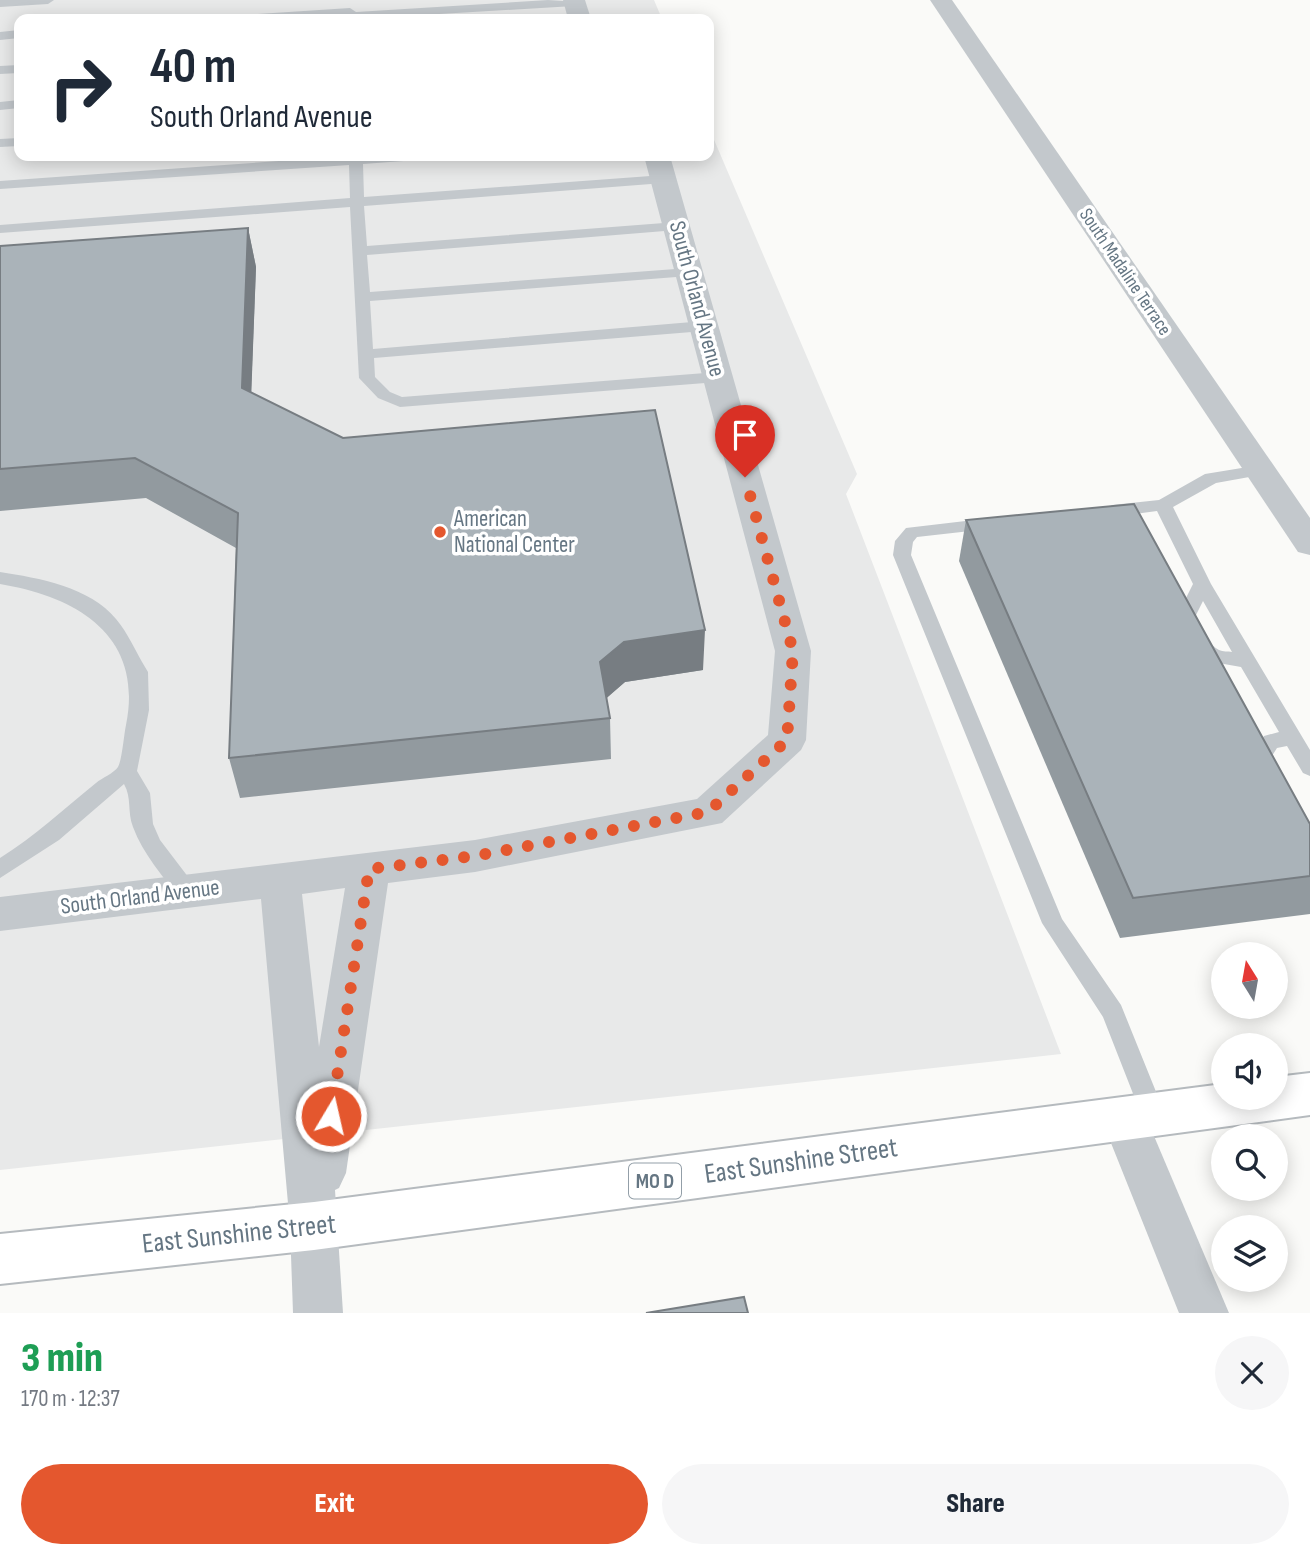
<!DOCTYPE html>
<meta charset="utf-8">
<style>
:root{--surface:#fff;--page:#f6f6f7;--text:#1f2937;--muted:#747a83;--accent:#e4572e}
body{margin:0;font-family:"Sofia Sans Condensed",sans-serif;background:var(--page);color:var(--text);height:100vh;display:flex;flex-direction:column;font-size:26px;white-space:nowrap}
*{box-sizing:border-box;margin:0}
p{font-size:23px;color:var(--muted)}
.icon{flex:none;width:38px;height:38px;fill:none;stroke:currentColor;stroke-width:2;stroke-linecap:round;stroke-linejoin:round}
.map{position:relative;height:1313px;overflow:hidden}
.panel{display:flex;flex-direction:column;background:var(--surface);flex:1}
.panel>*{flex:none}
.guide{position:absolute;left:14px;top:14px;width:700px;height:147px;border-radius:14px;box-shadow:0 4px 18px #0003;background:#fff;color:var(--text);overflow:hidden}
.needle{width:46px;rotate:349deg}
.controls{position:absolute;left:1211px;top:942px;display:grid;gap:14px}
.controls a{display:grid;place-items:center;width:77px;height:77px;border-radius:50%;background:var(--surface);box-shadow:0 4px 18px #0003;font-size:35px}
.pin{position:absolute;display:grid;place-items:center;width:60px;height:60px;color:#fff;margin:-72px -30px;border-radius:50% 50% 50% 0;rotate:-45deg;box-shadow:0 0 7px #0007}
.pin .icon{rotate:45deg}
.me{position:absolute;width:77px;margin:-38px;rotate:9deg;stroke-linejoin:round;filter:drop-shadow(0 0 5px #0008)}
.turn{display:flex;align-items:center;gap:24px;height:147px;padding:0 21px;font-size:32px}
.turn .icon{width:91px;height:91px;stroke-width:2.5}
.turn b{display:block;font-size:49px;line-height:60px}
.round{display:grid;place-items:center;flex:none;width:74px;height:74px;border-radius:37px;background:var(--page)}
.summary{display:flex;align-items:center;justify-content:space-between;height:119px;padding:0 21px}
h1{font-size:42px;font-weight:800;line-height:52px;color:#1e9e55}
.cta{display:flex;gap:14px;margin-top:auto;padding:14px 21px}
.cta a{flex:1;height:80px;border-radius:42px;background:var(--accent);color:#fff;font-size:28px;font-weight:800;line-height:80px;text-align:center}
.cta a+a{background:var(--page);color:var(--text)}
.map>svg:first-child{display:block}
</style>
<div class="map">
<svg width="1310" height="1313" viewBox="0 0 1310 1313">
<rect width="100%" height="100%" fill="#fafaf8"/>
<polygon fill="#e8e9e9" points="0,0 654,0 662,19 19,19 19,156 709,156 709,128 857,474 846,494 1061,1054 0,1170"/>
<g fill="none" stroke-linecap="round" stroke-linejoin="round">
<g stroke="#b5babe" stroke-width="4">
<polygon id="primary" points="1310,1073 1310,1115 314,1250 0,1284 0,1234 314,1202 1223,1084 1223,1097 1276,1097 1276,1077"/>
</g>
<g fill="#c3c8cc" fill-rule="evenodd">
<polygon points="0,0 54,0 48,4 0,7"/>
<polygon points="548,0 580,2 574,6 356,19 344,16 238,19 244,15 350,8 356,12"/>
<polygon points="19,30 19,38 0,40 0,32"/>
<polygon points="19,65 19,73 0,74 0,66"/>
<polygon points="19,100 19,108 0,110 0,102"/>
<polygon points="19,138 19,146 0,147 0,139"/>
<polygon points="349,156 424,156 417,160 363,164 364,197 664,175 671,179 664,183 364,206 367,246 677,222 684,226 677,230 367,255 370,292 689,268 696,272 689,276 370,301 373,349 704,321 712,326 704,331 374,358 375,377 390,392 402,397 718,372 726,377 718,382 400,407 378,398 359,378 350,207 0,233 0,225 350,198 349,165 0,189 0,181"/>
<path d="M 1260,465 L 1266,466 L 1269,470 L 1266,474 L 1216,483 L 1173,507 L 1211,584 L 1310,750 L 1310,776 L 1303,773 L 1287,746 L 1277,748 L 1268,762 L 1261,765 L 1254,762 L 1251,757 L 1264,736 L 1279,732 L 1241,667 L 1207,661 L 1189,642 L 1192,637 C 1207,633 1208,644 1219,650 C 1223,652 1228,651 1232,652 L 1203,601 L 1192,623 L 1178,623 L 1176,618 L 1193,584 L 1157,511 L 1112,517 L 1103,511 L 1112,505 L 1159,500 L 1205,474 Z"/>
<polygon points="991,518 1000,524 997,528 917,537 913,542 911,555 1062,919 1121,1005 1165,1114 1162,1122 1153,1125 1144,1122 1141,1114 1103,1017 1042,923 893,555 895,541 906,528"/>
<path d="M 0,572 C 39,578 90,587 116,619 C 128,633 136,652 145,667 L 148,672 L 149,710 L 137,771 L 150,793 L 153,824 L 160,840 L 195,886 L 198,892 L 195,898 L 187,901 L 179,898 C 163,876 143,854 133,827 C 127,812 132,798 124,784 L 59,840 L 0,878 L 0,858 C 35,836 64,809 96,783 C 102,778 114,773 118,767 C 122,760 124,734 126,725 C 144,636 78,597 0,584 Z"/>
</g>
<g fill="#c3c8cc" fill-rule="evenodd">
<polygon points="563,0 585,0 591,19 568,19"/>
<polygon points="930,0 952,0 1310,518 1310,555 1298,552"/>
<path d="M 644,156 L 670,156 L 811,651 L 806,740 L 801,750 L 722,823 L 475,872 L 388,883 L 346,1173 L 339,1188 L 335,1190 L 343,1313 L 293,1313 L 290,1226 L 261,899 L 0,931 L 0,897 L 475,840 L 697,799 L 768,735 L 775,651 ZM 345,888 L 319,1047 L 302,894 Z"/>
<polygon points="1124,1097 1140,1103 1229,1313 1179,1313 1101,1118 1108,1103"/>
</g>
<use href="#primary" fill="#fff" fill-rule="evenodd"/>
</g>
<g fill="#929a9f">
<polygon points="248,228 256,267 251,393 703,670 625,682 606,698 610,718 611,759 240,798 229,758 236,548 146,498 0,511 0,246"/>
<polygon points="966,520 1310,824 1310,914 1120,938 959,561"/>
</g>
<g fill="#777d82">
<polygon points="248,228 256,267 250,428 242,388"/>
<polygon points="705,630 703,670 625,682 601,703 600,662 624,642"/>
</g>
<g fill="#aab3b9" stroke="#777d82" stroke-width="2">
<polygon points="248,228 242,388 343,438 655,410 705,630 624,642 600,662 610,718 229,758 238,513 135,458 0,469 0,246"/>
<polygon points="1134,504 1310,824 1310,876 1133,898 966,520"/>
<polygon points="744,1297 748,1313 646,1313"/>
</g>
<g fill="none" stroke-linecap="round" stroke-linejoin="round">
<polyline stroke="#e4572e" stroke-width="12" stroke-dasharray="0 21.6" points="331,1116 369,869 475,856 708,812 787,740 793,651 745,477"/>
</g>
<circle fill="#e4572e" stroke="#fff" stroke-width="2.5" cx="440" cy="532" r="7"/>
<g text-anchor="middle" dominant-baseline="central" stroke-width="7" stroke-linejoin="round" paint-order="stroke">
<g font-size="19" fill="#657683" stroke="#fff">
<text transform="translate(1125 272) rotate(56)">South Madaline Terrace</text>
</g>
<rect fill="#fff" stroke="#939fa8" stroke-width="2" x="629" y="1163.5" width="52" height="35" rx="5"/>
<g font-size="21" font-weight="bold" fill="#657683">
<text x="655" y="1181">MO D</text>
</g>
<g font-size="23" fill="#657683" stroke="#fff">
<text transform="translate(697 299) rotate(75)">South Orland Avenue</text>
<text transform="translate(140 897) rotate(-7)">South Orland Avenue</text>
</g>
<g font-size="23" fill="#657683" stroke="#fff" text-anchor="start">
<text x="454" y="519">American<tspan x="454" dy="26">National Center</tspan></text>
</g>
<g font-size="28" fill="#657683" stroke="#fff">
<text transform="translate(801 1161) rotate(-8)">East Sunshine Street</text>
<text transform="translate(239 1234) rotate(-6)">East Sunshine Street</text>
</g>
</g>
</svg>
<div class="controls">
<a><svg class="needle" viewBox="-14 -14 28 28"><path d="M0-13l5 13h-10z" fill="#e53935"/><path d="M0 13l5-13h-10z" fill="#747a83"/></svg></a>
<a><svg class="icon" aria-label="sound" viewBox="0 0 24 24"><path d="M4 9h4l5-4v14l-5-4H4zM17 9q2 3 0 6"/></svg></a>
<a><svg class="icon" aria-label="search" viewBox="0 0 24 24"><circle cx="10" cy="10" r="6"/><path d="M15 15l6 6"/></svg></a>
<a><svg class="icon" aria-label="layers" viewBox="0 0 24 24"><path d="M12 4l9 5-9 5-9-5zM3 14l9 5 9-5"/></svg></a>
</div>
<div class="pin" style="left:745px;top:477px;background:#d93025"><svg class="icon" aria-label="arrive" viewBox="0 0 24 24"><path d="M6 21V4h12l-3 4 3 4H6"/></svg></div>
<svg class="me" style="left:331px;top:1116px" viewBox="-20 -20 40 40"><circle r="17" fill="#e4572e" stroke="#fff" stroke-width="3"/><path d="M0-11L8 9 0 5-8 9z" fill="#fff"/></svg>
<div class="guide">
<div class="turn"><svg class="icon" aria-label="right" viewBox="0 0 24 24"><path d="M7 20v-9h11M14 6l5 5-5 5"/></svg><div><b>40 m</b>South Orland Avenue</div></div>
</div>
</div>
<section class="panel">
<div class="summary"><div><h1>3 min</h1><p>170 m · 12:37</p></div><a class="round"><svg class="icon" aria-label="close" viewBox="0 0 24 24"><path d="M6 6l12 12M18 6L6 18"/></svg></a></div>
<div class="cta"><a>Exit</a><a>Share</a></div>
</section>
